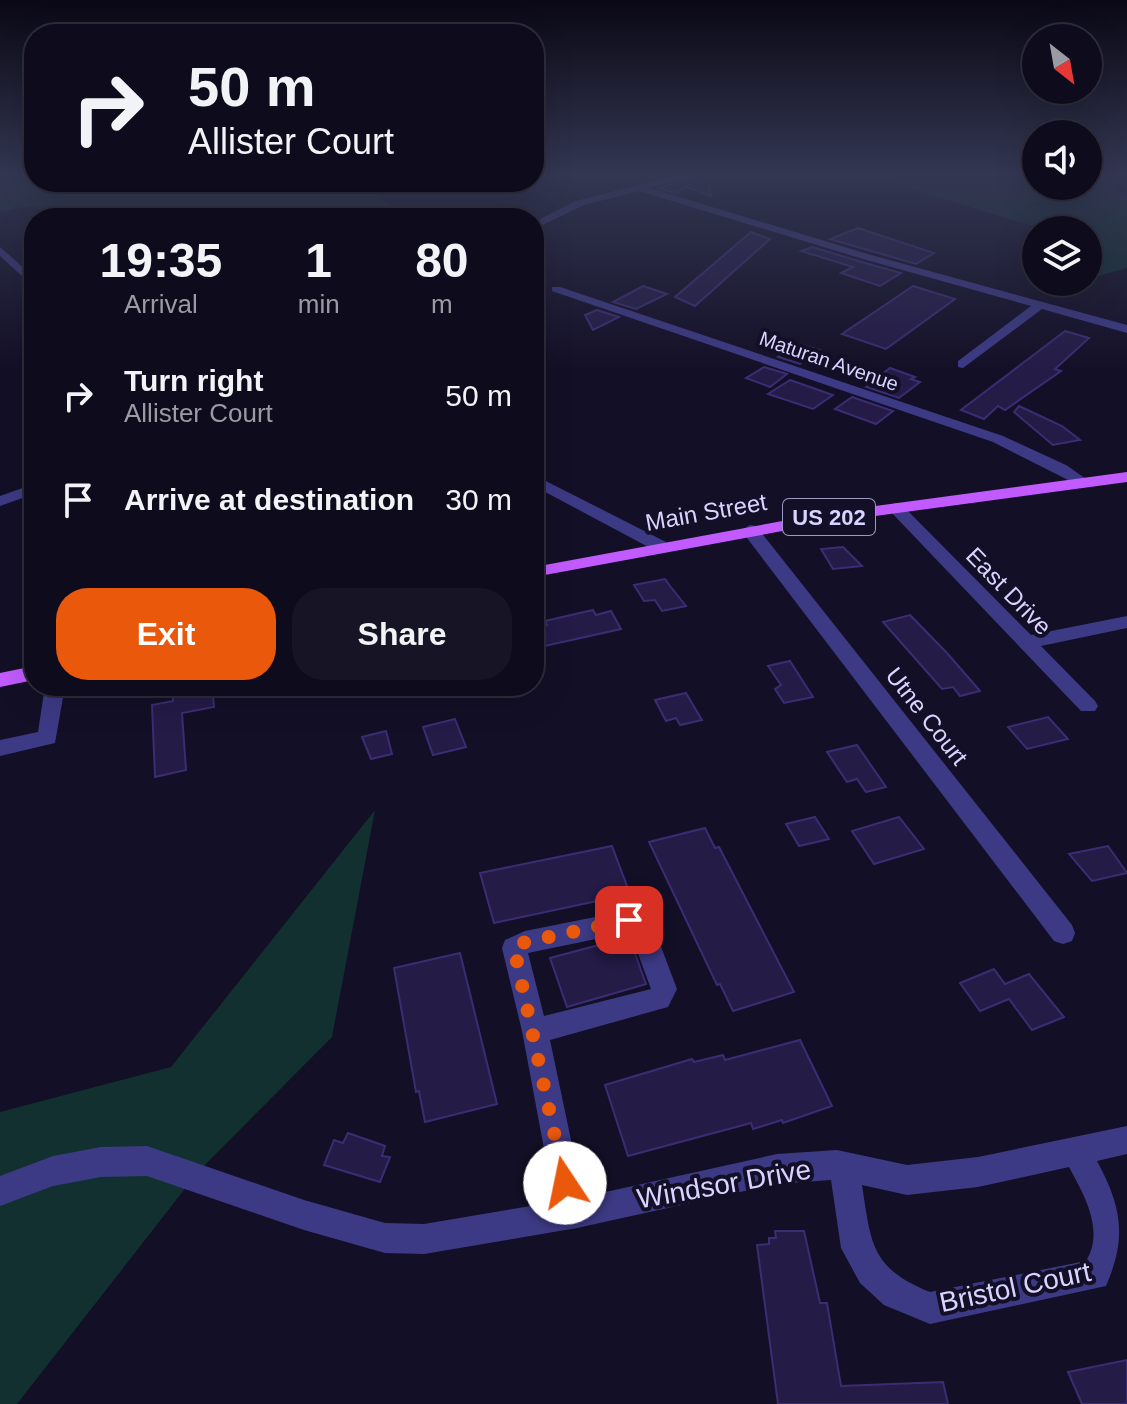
<!DOCTYPE html>
<style>
:root{--surface:#0e0b1c;--page:#171425;--text:#f1f3f6;--muted:#9b9ba3;--line:#2e2b3b;--accent:#ea580c}
body{margin:0;font-family:Arial,sans-serif;background:var(--page);color:var(--text);height:100vh;display:flex;flex-direction:column;font-size:30px;white-space:nowrap}
*{box-sizing:border-box;margin:0}
p{font-size:26px;color:var(--muted)}
.icon{flex:none;width:44px;height:44px;fill:none;stroke:currentColor;stroke-width:2;stroke-linecap:round;stroke-linejoin:round}
.map{position:relative;flex:1;overflow:hidden}
.side{position:absolute;left:24px;top:208px;width:520px;height:488px;display:flex;flex-direction:column;background:var(--surface);border-radius:32px;box-shadow:0 8px 32px #0002,0 0 0 2px var(--line)}
.side>*{flex:none}
.banner{position:absolute;left:24px;top:24px;width:520px;height:168px;border-radius:32px;box-shadow:0 8px 32px #0002,0 0 0 2px var(--line);background:#0e0b1c;color:var(--text);overflow:hidden}
.needle{width:52px;rotate:149deg}
.buttons{position:absolute;left:1022px;top:24px;display:grid;gap:16px}
.buttons a{display:grid;place-items:center;width:80px;height:80px;border-radius:50%;background:var(--surface);box-shadow:0 8px 32px #0002,0 0 0 2px var(--line);font-size:40px}
.pin{position:absolute;display:grid;place-items:center;width:68px;height:68px;color:#fff;margin:-34px;border-radius:16px;box-shadow:0 4px 12px #0006}
.me{position:absolute;width:88px;margin:-44px;rotate:349deg;stroke-linejoin:round;filter:drop-shadow(0 0 6px #0008)}
.turn{display:flex;align-items:center;gap:28px;height:168px;padding:0 32px;font-size:36px}
.turn .icon{width:104px;height:104px;stroke-width:2.5}
.turn b{display:block;font-size:56px;line-height:68px}
.eta{display:flex;justify-content:space-evenly;align-items:center;height:136px;text-align:center}
.eta b{font-size:48px;font-weight:700;line-height:56px}
.primary-button{display:flex;gap:16px;margin-top:auto;padding:16px 32px}
.primary-button a{flex:1;height:92px;border-radius:32px;background:var(--accent);color:#fff;font-size:32px;font-weight:700;line-height:92px;text-align:center}
.primary-button a+a{background:var(--page);color:var(--text)}
ul{padding:0;list-style:none}
li{display:flex;align-items:center;gap:24px;height:104px;padding:0 32px}
li div{flex:1}
li b{display:block;font-size:30px}
li em{font-style:normal}
.map>svg:first-child{display:block}
</style>
<div class="map">
<svg width="1127" height="1404" viewBox="0 0 1127 1404">
<rect width="100%" height="100%" fill="#130f26"/>
<g fill="#12302f">
<polygon points="0,174 34,174 34,182 432,182 375,193 405,217 402,218 52,218 35,206 0,211"/>
<polygon points="861,174 1036,174 1036,186 1088,186 1088,174 1127,174 1127,181 1114,180 1116,191 1127,197 1127,268 1088,279 1088,230 1046,230"/>
<polygon points="375,810 332,1037 198,1172 17,1404 0,1404 0,1112 171,1067"/>
</g>
<g fill="#241b47" stroke="#3b2d73" stroke-width="2">
<polygon points="699,174 716,174 708,178 711,196 687,187 675,193 659,188"/>
<polygon points="858,228 934,253 916,264 830,239"/>
<polygon points="751,232 770,239 695,306 675,297"/>
<polygon points="812,247 862,262 901,273 880,286 841,273 853,267 801,251"/>
<polygon points="643,286 667,294 636,309 613,302"/>
<polygon points="913,286 955,299 886,349 842,334"/>
<polygon points="597,310 619,317 593,330 585,315"/>
<polygon points="1065,331 1089,338 1055,369 1061,371 1005,410 998,406 984,419 961,410"/>
<polygon points="799,344 819,350 800,364 778,357"/>
<polygon points="764,367 787,374 770,387 746,378"/>
<polygon points="890,368 915,377 911,379 920,382 899,398 866,387"/>
<polygon points="790,380 833,395 813,409 768,394"/>
<polygon points="852,397 893,411 876,424 835,409"/>
<polygon points="1019,406 1062,426 1080,440 1053,445 1014,412"/>
<polygon points="843,547 862,566 833,569 821,549"/>
<polygon points="665,579 670,586 686,606 662,611 655,600 644,601 634,585"/>
<polygon points="593,610 596,615 611,611 621,629 540,647 534,628 547,625 545,621"/>
<polygon points="910,615 947,653 980,691 960,696 953,687 942,689 883,622"/>
<polygon points="790,661 813,697 784,703 775,689 781,685 768,666"/>
<polygon points="212,686 214,707 182,713 186,770 155,777 152,705 173,701 173,692"/>
<polygon points="686,693 702,720 680,725 676,718 666,721 655,700"/>
<polygon points="1048,717 1068,739 1027,749 1008,727"/>
<polygon points="455,719 466,747 433,755 423,727"/>
<polygon points="386,731 392,754 371,759 362,737"/>
<polygon points="857,745 886,787 866,792 857,779 847,782 827,752"/>
<polygon points="815,817 829,839 799,846 786,824"/>
<polygon points="899,817 924,849 874,864 852,831"/>
<polygon points="705,828 715,848 719,847 794,992 733,1011 720,984 717,985 649,842"/>
<polygon points="612,846 630,894 494,923 480,873"/>
<polygon points="1108,846 1127,873 1092,881 1069,854"/>
<polygon points="629,937 646,984 567,1007 550,958"/>
<polygon points="460,953 497,1104 425,1122 419,1091 416,1092 394,968"/>
<polygon points="994,969 1005,984 1029,974 1064,1017 1032,1030 1009,999 980,1011 960,983"/>
<polygon points="800,1040 832,1106 783,1123 782,1120 753,1129 751,1123 628,1156 605,1085 692,1059 694,1062 723,1055 725,1060"/>
<polygon points="348,1133 385,1146 382,1156 390,1157 380,1182 324,1165 334,1140 343,1143"/>
<polygon points="775,1231 804,1231 820,1303 827,1303 841,1386 943,1382 948,1404 778,1404 757,1245 769,1244 769,1238 776,1238"/>
<polygon points="1127,1360 1127,1404 1082,1404 1068,1372"/>
</g>
<g fill="none" stroke-linecap="round" stroke-linejoin="round">
<g fill="#3d3a85" fill-rule="evenodd">
<polygon points="680,174 696,174 649,188 871,255 1127,325 1127,333 1042,309 963,368 958,367 958,361 1031,306 863,259 639,191 584,205 534,229 534,222 576,201"/>
<polygon points="0,247 34,277 34,287 0,256"/>
<polygon points="552,287 560,287 1003,436 1066,465 1092,483 1084,488 993,442 552,291"/>
<polygon points="534,475 666,542 668,546 660,551 654,550 534,486"/>
<polygon points="34,484 34,494 0,506 0,496"/>
<polygon points="896,503 902,505 1031,635 1127,616 1127,628 1041,646 1095,701 1098,706 1095,711 1081,711 890,511 890,505"/>
<polygon points="750,525 756,526 1072,925 1075,933 1072,941 1063,944 1054,941 744,534 742,530"/>
<polygon points="45,686 65,686 55,743 0,756 0,740 38,732"/>
<path d="M 635,909 L 651,920 L 677,989 L 668,1007 L 550,1040 L 583,1197 L 777,1154 L 837,1150 L 907,1165 L 978,1157 L 1127,1126 L 1127,1154 L 1097,1161 C 1122,1207 1127,1238 1106,1286 L 930,1324 L 884,1305 L 860,1283 L 841,1248 L 831,1180 L 777,1184 L 577,1228 L 424,1254 L 385,1253 L 304,1230 L 147,1176 L 101,1177 L 53,1186 L 0,1206 L 0,1176 L 53,1156 L 101,1147 L 147,1146 L 304,1200 L 385,1223 L 424,1224 L 554,1202 L 522,1031 L 502,948 L 505,940 L 525,931 ZM 630,932 L 651,989 L 544,1016 L 528,953 ZM 1069,1167 C 1084,1195 1105,1230 1086,1261 L 930,1292 C 870,1268 871,1242 862,1185 L 907,1195 L 978,1187 Z"/>
</g>
<g fill="#c25bff" fill-rule="evenodd">
<polygon points="1127,472 1127,482 831,522 534,577 534,567 831,512"/>
<polygon points="34,666 34,680 0,687 0,673"/>
</g>
</g>
<linearGradient id="sky" x2="0" y2="1"><stop stop-color="#0a0815"/><stop offset="0.47" stop-color="#333752"/><stop offset="1" stop-color="#333752" stop-opacity="0"/></linearGradient>
<rect width="1127" height="371" fill="url(#sky)"/>
<g fill="none" stroke-linecap="round" stroke-linejoin="round">
<polyline stroke="#ea580c" stroke-width="14" stroke-dasharray="0 25.2" points="565,1183 514,948 525,942 629,920"/>
</g>
<g text-anchor="middle" dominant-baseline="central" stroke-width="8" stroke-linejoin="round" paint-order="stroke">
<g font-size="20" fill="#d9d4ff" stroke="#130f26">
<text transform="translate(829 361) rotate(19)">Maturan Avenue</text>
</g>
<rect fill="#130f26" stroke="#9e99be" stroke-width="2" x="783" y="499" width="92" height="36" rx="6"/>
<g font-size="22" font-weight="bold" fill="#d9d4ff">
<text x="829" y="517">US 202</text>
</g>
<g font-size="24" fill="#d9d4ff" stroke="#130f26">
<text transform="translate(706 512) rotate(-10)">Main Street</text>
<text transform="translate(1009 591) rotate(46)">East Drive</text>
<text transform="translate(927 716) rotate(52)">Utne Court</text>
</g>
<g font-size="28" fill="#d9d4ff" stroke="#130f26">
<text transform="translate(724 1184) rotate(-10)">Windsor Drive</text>
<text transform="translate(1015 1287) rotate(-12)">Bristol Court</text>
</g>
</g>
</svg>
<div class="buttons">
<a><svg class="needle" viewBox="-14 -14 28 28"><path d="M0-13l5 13h-10z" fill="#e53935"/><path d="M0 13l5-13h-10z" fill="#9b9ba3"/></svg></a>
<a><svg class="icon" aria-label="sound" viewBox="0 0 24 24"><path d="M4 9h4l5-4v14l-5-4H4zM17 9q2 3 0 6"/></svg></a>
<a><svg class="icon" aria-label="layers" viewBox="0 0 24 24"><path d="M12 4l9 5-9 5-9-5zM3 14l9 5 9-5"/></svg></a>
</div>
<div class="pin" style="left:629px;top:920px;background:#d93025"><svg class="icon" aria-label="arrive" viewBox="0 0 24 24"><path d="M6 21V4h12l-3 4 3 4H6"/></svg></div>
<svg class="me" style="left:565px;top:1183px" viewBox="-20 -20 40 40"><circle r="19" fill="#fff"/><path d="M0-13L10 11 0 6-10 11z" fill="#ea580c"/></svg>
<div class="banner">
<div class="turn"><svg class="icon" aria-label="right" viewBox="0 0 24 24"><path d="M7 20v-9h11M14 6l5 5-5 5"/></svg><div><b>50 m</b>Allister Court</div></div>
</div>
<section class="side">
<div class="eta">
<div><b>19:35</b><p>Arrival</p></div>
<div><b>1</b><p>min</p></div>
<div><b>80</b><p>m</p></div>
</div>
<ul>
<li><svg class="icon" aria-label="right" viewBox="0 0 24 24"><path d="M7 20v-9h11M14 6l5 5-5 5"/></svg><div><b>Turn right</b><p>Allister Court</p></div><em>50 m</em></li>
<li><svg class="icon" aria-label="arrive" viewBox="0 0 24 24"><path d="M6 21V4h12l-3 4 3 4H6"/></svg><div><b>Arrive at destination</b></div><em>30 m</em></li>
</ul>
<div class="primary-button"><a>Exit</a><a>Share</a></div>
</section>
</div>
